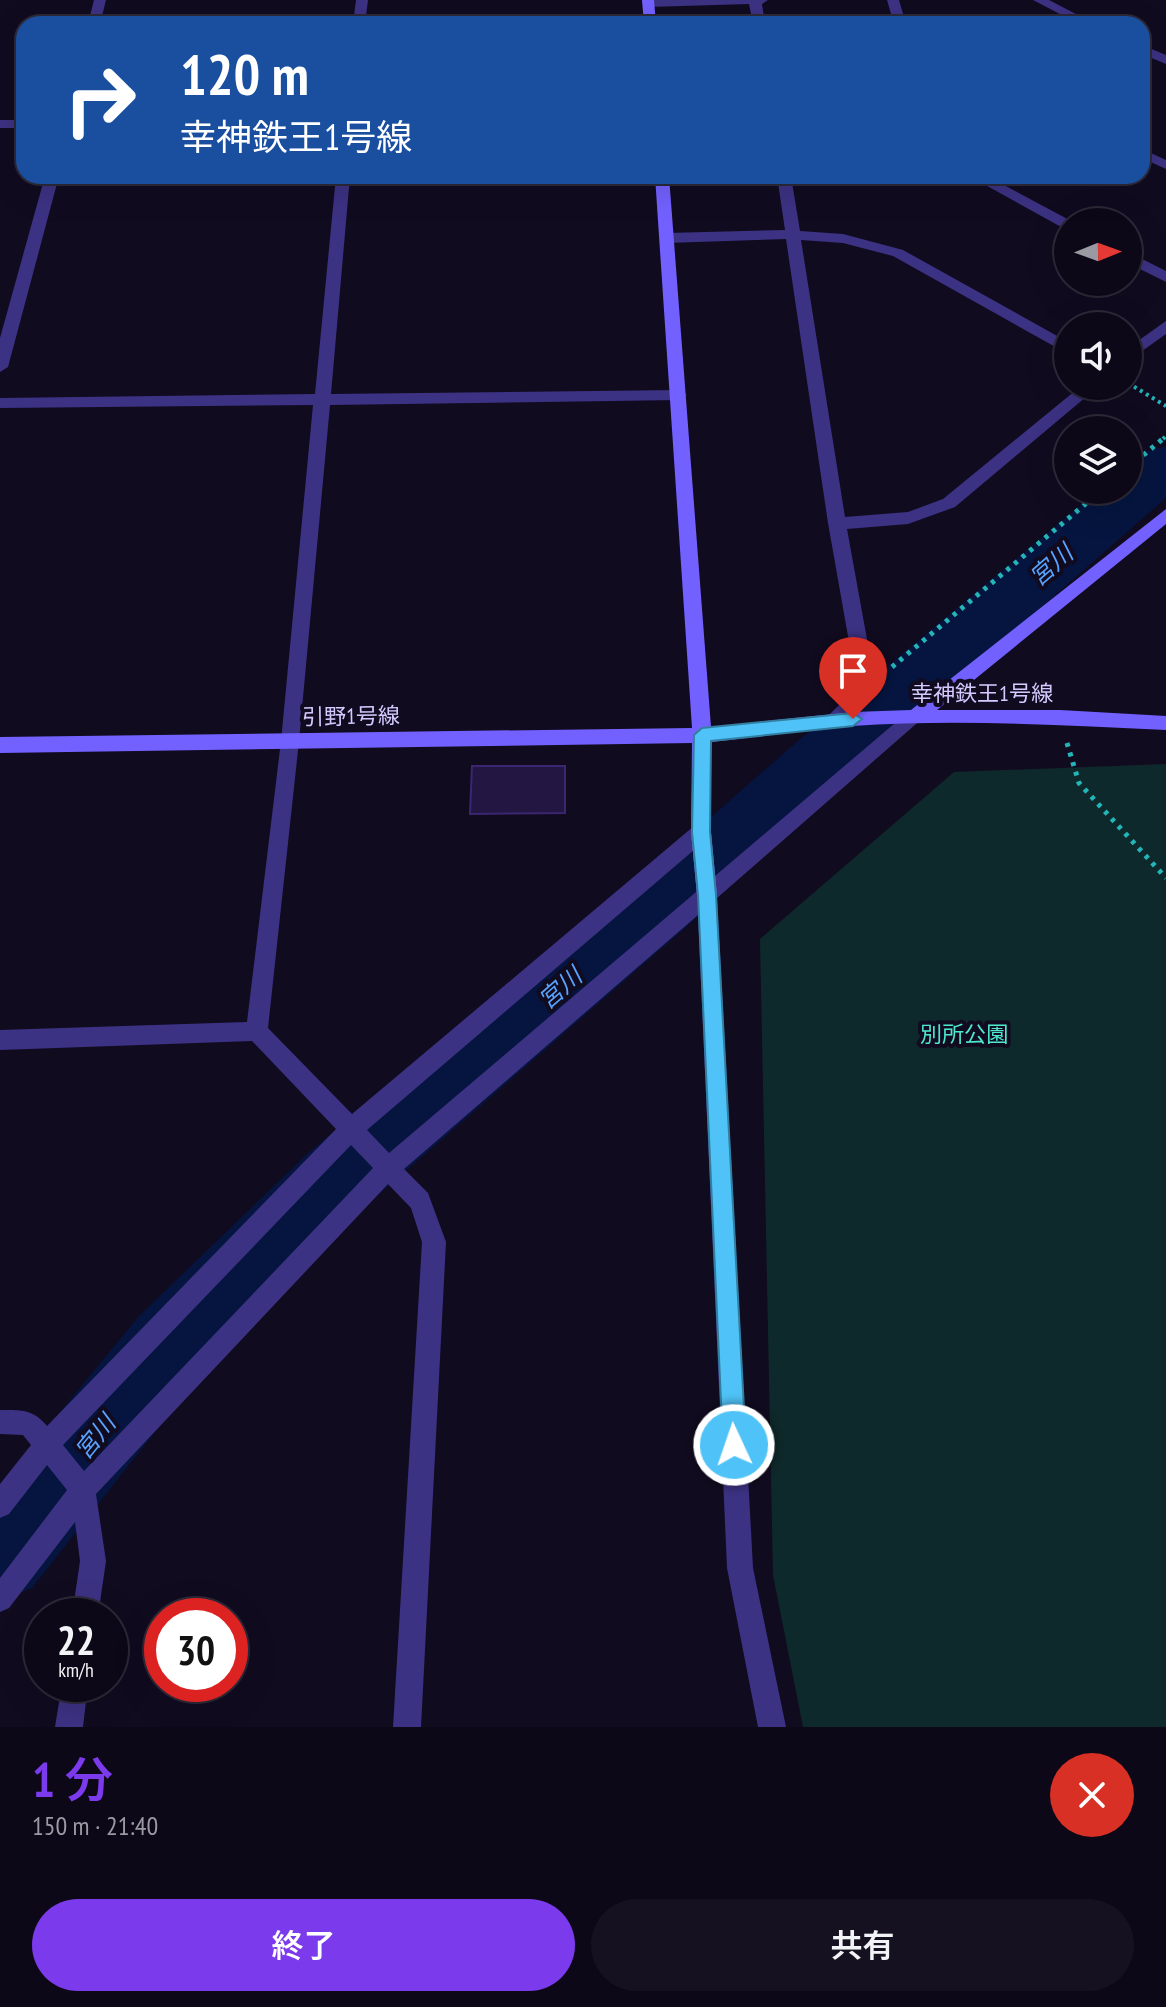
<!DOCTYPE html>
<html lang="ja">
<meta charset="utf-8">
<style>
:root{--surface:#0d0818;--page:#161121;--text:#f1f3f6;--muted:#9a9aa2;--line:#2d2937;--accent:#7c3aed}
body{margin:0;font-family:"PT Sans Narrow","Noto Sans JP",sans-serif;background:var(--page);color:var(--text);height:100vh;display:flex;flex-direction:column;font-size:30px;white-space:nowrap}
*{box-sizing:border-box;margin:0}
p{font-size:26px;color:var(--muted)}
.icon{flex:none;width:44px;height:44px;fill:none;stroke:currentColor;stroke-width:2;stroke-linecap:round;stroke-linejoin:round}
.map{position:relative;height:1727px;overflow:hidden}
.sheet{display:flex;flex-direction:column;background:var(--surface);flex:1}
.sheet>*{flex:none}
.banner{position:absolute;left:16px;top:16px;width:1134px;height:168px;border-radius:24px;box-shadow:0 8px 32px #0002,0 0 0 2px var(--line);background:#1a4fa0;color:#fff;overflow:hidden}
.needle{width:52px;rotate:89deg}
.tools{position:absolute;left:1054px;top:208px;display:grid;gap:16px}
.tools a{display:grid;place-items:center;width:88px;height:88px;border-radius:50%;background:var(--surface);box-shadow:0 8px 32px #0002,0 0 0 2px var(--line);font-size:40px}
.speed{position:absolute;left:24px;top:1598px;display:flex;gap:16px;font-size:40px;font-weight:700;text-align:center}
.speed>*{display:grid;place-content:center;width:104px;height:104px;border-radius:50%;background:var(--surface);box-shadow:0 8px 32px #0002,0 0 0 2px var(--line);line-height:1}
.speed small{font-size:20px;font-weight:400}
.speed .limit{border:12px solid #d22;background:#fff;color:#111}
.pin{position:absolute;display:grid;place-items:center;width:68px;height:68px;color:#fff;margin:-82px -34px;border-radius:50% 50% 50% 0;rotate:-45deg;box-shadow:0 0 8px #0007}
.pin .icon{rotate:45deg}
.me{position:absolute;width:88px;margin:-44px;rotate:357deg;stroke-linejoin:round;filter:drop-shadow(0 0 6px #0008)}
.turn{display:flex;align-items:center;gap:28px;height:168px;padding:0 32px;font-size:36px}
.turn .icon{width:104px;height:104px;stroke-width:2.5}
.turn b{display:block;font-size:56px;line-height:68px}
.round{display:grid;place-items:center;flex:none;width:84px;height:84px;border-radius:42px;background:var(--page)}
.headline{display:flex;align-items:center;justify-content:space-between;height:136px;padding:0 32px}
h1{font-size:48px;font-weight:600;line-height:60px;color:var(--accent)}
.action{display:flex;gap:16px;margin-top:auto;padding:16px 32px}
.action a{flex:1;height:92px;border-radius:48px;background:var(--accent);color:#fff;font-size:32px;font-weight:600;line-height:92px;text-align:center}
.action a+a{background:var(--page);color:var(--text)}
.map>svg:first-child{display:block}
</style>
<div class="map">
<svg width="1166" height="1727" viewBox="0 0 1166 1727">
<rect width="100%" height="100%" fill="#110b20"/>
<polygon fill="#0e292b" points="1166,764 1166,1727 803,1727 773,1575 760,939 954,772"/>
<g fill="none" stroke-linecap="round" stroke-linejoin="round">
<polygon fill="#05153f" fill-rule="evenodd" points="1166,446 1166,498 840,784 685,928 363,1208 199,1376 32,1588 0,1601 0,1485 139,1316 307,1154 635,884 792,746 1099,490 1128,490 1128,466 1145,452"/>
</g>
<polygon fill="#231643" stroke="#3b2671" stroke-width="2" points="472,766 565,766 565,813 470,814"/>
<g fill="none" stroke-linecap="round" stroke-linejoin="round">
<g stroke="#24b5b9" stroke-width="4" stroke-dasharray="3 4" stroke-linecap="butt">
<polyline points="1128,383 1166,406"/>
<polyline points="1163,439 1166,436"/>
</g>
<g stroke="#24b5b9" stroke-width="5" stroke-dasharray="4 6" stroke-linecap="butt">
<polyline points="1128,468 1165,437"/>
<polyline points="892,667 1102,490"/>
<polyline points="1067,743 1079,783 1166,878"/>
</g>
<g fill="#3c3283" fill-rule="evenodd">
<polygon points="94,0 106,0 100,24 88,24"/>
<polygon points="356,0 368,0 365,24 353,24"/>
<polygon points="643,0 768,0 762,4 765,24 753,24 749,4 648,7 643,6"/>
<polygon points="887,0 899,0 906,24 894,24"/>
<polygon points="1033,0 1049,0 1095,24 1079,24"/>
<polygon points="1142,45 1166,55 1166,64 1142,54"/>
<rect x="0" y="120" width="24" height="8"/>
<polygon points="1142,149 1166,160 1166,169 1142,158"/>
<polygon points="45,176 59,176 8,367 0,372 0,338"/>
<path d="M 336,176 L 350,176 L 331,394 L 679,390 L 687,395 L 679,400 L 330,405 L 299,741 L 268,1028 L 352,1114 L 694,826 L 708,826 L 711,832 L 708,838 L 367,1130 L 389,1153 L 908,712 L 922,712 L 924,717 L 717,898 L 753,1568 L 786,1727 L 758,1727 L 727,1568 L 698,915 L 404,1169 L 428,1193 L 446,1242 L 421,1727 L 393,1727 L 422,1242 L 411,1208 L 388,1184 L 96,1494 L 106,1561 L 98,1616 L 72,1616 L 80,1561 L 75,1522 L 9,1608 L 0,1612 L 0,1578 L 67,1490 L 47,1465 L 9,1514 L 0,1518 L 0,1484 L 31,1445 L 23,1435 L 0,1434 L 0,1410 C 21,1410 33,1409 47,1426 L 336,1129 L 252,1041 L 0,1050 L 0,1030 L 247,1022 L 281,741 L 313,405 L 0,408 L 0,398 L 315,394 ZM 351,1145 L 373,1168 L 84,1471 L 63,1445 Z"/>
<polygon points="777,176 791,176 800,231 843,234 903,250 1068,342 1068,354 893,256 843,243 801,240 845,517 908,512 943,499 1081,386 1099,386 955,507 908,524 847,529 876,689 841,727 827,727 825,722 827,717 857,687 828,523 786,239 667,243 660,238 667,233 785,230"/>
<polygon points="969,176 987,176 1073,222 1068,222 1068,230 1063,228"/>
<polygon points="1128,252 1166,271 1166,282 1128,263"/>
<polygon points="1166,321 1166,334 1128,361 1128,348"/>
<polygon points="62,1684 88,1684 83,1727 55,1727"/>
</g>
<g fill="#7361ff" fill-rule="evenodd">
<polygon points="642,0 654,0 656,24 644,24"/>
<path d="M 655,176 L 669,176 L 711,727 L 853,712 L 911,710 L 1166,509 L 1166,524 L 937,710 L 1060,710 L 1166,716 L 1166,730 C 1062,725 956,719 852,726 C 805,730 758,737 711,742 L 711,832 L 717,895 L 714,901 L 707,904 L 700,901 L 697,895 L 691,832 L 692,743 L 0,753 L 0,737 L 692,728 Z"/>
</g>
</g>
<polygon fill="#4fc3f7" stroke="#337fa1" stroke-width="2" points="853,713 862,719 853,726 711,741 710,832 716,895 746,1445 742,1453 734,1457 726,1453 723,1445 698,895 692,832 694,735 702,728"/>
<g text-anchor="middle" dominant-baseline="central" stroke-width="8" stroke-linejoin="round" paint-order="stroke">
<g font-size="22" fill="#d5caff" stroke="#110b20">
<text x="982" y="693">幸神鉄王1号線</text>
<text transform="translate(351 716) rotate(-1)">引野1号線</text>
</g>
<g font-size="22" fill="#4de8cf" stroke="#110b20">
<text x="964" y="1034">別所公園</text>
</g>
<g font-size="24" font-style="italic" fill="#58a3ff" stroke="#110b20">
<text transform="translate(1051 565) rotate(-41)">宮川</text>
<text transform="translate(560 988) rotate(-41)">宮川</text>
<text transform="translate(95 1437) rotate(-51)">宮川</text>
</g>
</g>
</svg>
<div class="tools">
<a><svg class="needle" viewBox="-14 -14 28 28"><path d="M0-13l5 13h-10z" fill="#e53935"/><path d="M0 13l5-13h-10z" fill="#9a9aa2"/></svg></a>
<a><svg class="icon" aria-label="sound" viewBox="0 0 24 24"><path d="M4 9h4l5-4v14l-5-4H4zM17 9q2 3 0 6"/></svg></a>
<a><svg class="icon" aria-label="layers" viewBox="0 0 24 24"><path d="M12 4l9 5-9 5-9-5zM3 14l9 5 9-5"/></svg></a>
</div>
<div class="speed"><div>22<small>km/h</small></div><div class="limit">30</div></div>
<div class="pin" style="left:853px;top:719px;background:#d93025"><svg class="icon" aria-label="arrive" viewBox="0 0 24 24"><path d="M6 21V4h12l-3 4 3 4H6"/></svg></div>
<svg class="me" style="left:734px;top:1445px" viewBox="-20 -20 40 40"><circle r="17" fill="#4fc3f7" stroke="#fff" stroke-width="3"/><path d="M0-11L8 9 0 5-8 9z" fill="#fff"/></svg>
<div class="banner">
<div class="turn"><svg class="icon" aria-label="right" viewBox="0 0 24 24"><path d="M7 20v-9h11M14 6l5 5-5 5"/></svg><div><b>120 m</b>幸神鉄王1号線</div></div>
</div>
</div>
<section class="sheet">
<div class="headline"><div><h1>1 分</h1><p>150 m · 21:40</p></div><a class="round" style="background:#d93025;color:#fff"><svg class="icon" aria-label="close" viewBox="0 0 24 24"><path d="M6 6l12 12M18 6L6 18"/></svg></a></div>
<div class="action"><a>終了</a><a>共有</a></div>
</section>
